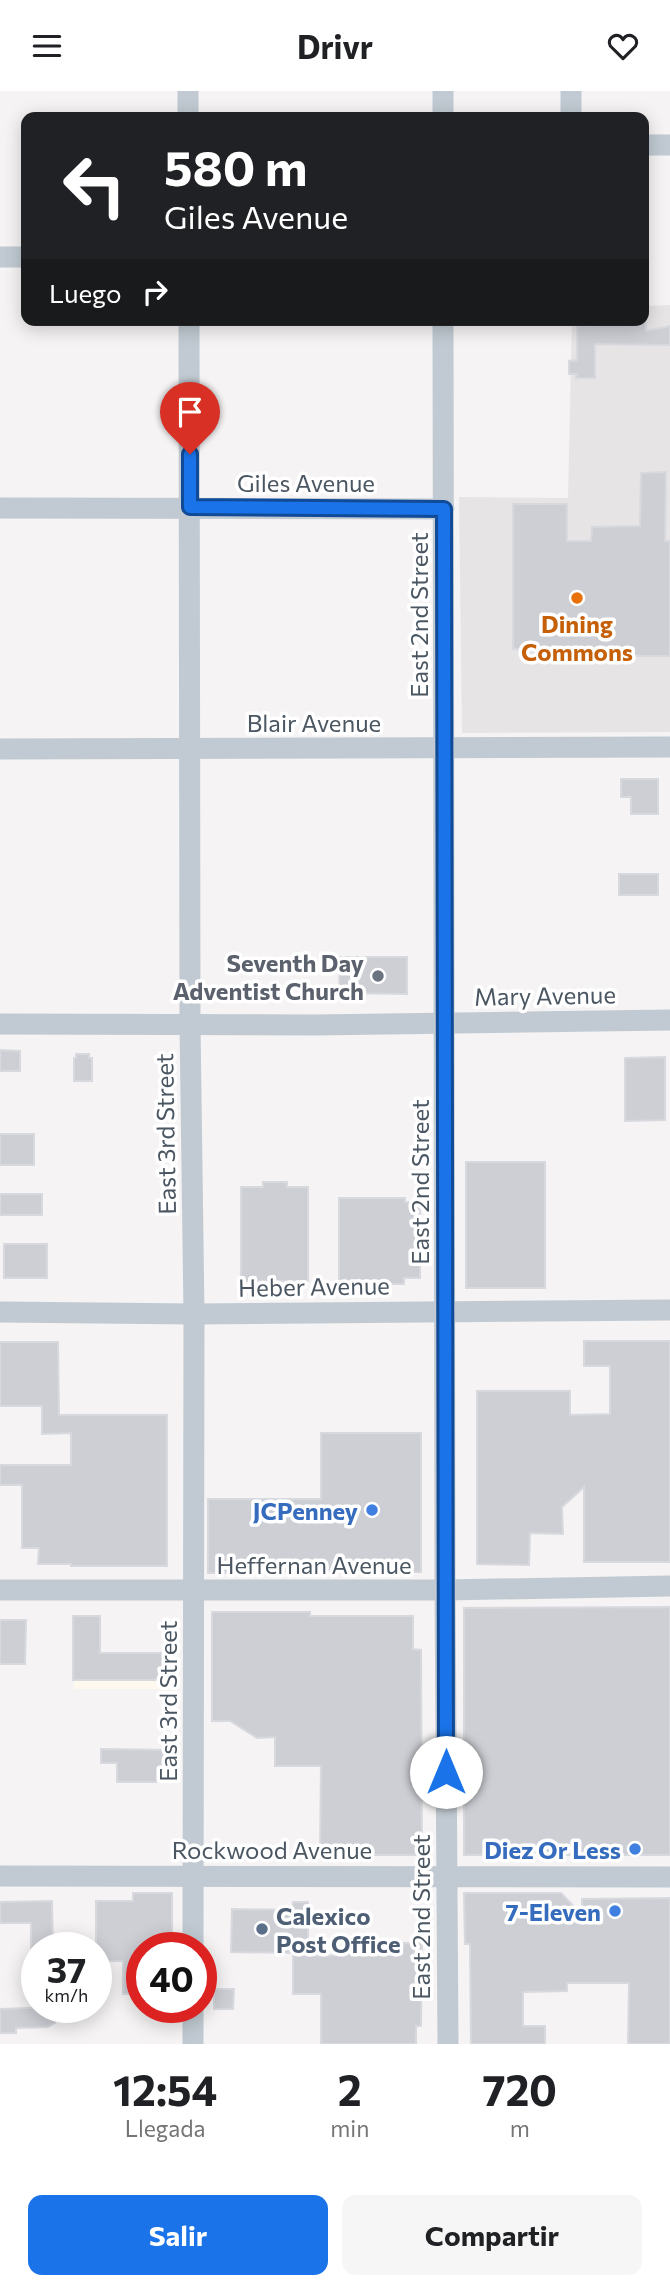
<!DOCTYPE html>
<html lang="es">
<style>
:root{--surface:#fff;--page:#f6f6f6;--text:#202124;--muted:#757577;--accent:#1a73e8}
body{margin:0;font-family:Commissioner,sans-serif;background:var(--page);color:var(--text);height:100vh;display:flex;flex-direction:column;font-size:26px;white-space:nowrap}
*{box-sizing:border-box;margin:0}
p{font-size:23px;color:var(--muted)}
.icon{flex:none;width:38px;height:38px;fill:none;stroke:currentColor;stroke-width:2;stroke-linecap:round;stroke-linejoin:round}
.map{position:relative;height:1953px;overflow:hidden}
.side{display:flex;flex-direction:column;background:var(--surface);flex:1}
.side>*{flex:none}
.top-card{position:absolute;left:21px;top:21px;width:628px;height:214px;border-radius:14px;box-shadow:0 4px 18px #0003;background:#202124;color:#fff;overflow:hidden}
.speed{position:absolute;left:21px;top:1841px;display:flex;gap:14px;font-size:35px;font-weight:700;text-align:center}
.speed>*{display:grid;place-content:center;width:91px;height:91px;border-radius:50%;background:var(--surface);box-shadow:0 4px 18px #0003;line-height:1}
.speed small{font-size:18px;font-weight:400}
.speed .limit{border:10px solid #d22;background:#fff;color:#111}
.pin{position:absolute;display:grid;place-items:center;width:60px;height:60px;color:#fff;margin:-72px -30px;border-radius:50% 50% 50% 0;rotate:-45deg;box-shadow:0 0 7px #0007}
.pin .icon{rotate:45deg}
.me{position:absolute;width:77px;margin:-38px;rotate:0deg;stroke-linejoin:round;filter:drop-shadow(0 0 5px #0008)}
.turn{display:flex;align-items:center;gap:24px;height:147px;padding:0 28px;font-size:32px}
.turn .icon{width:91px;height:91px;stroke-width:2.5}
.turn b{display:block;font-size:49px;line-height:60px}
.then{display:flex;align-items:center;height:66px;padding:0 28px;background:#0003;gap:14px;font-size:26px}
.eta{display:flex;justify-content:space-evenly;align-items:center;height:119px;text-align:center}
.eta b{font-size:42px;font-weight:700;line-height:49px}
.cta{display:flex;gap:14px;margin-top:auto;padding:14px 28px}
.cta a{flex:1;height:80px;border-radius:14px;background:var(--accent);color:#fff;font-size:28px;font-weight:700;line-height:80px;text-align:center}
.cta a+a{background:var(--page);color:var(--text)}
header{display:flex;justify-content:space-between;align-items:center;height:91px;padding:0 28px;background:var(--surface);font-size:32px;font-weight:700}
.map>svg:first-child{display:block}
</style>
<header><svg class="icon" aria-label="menu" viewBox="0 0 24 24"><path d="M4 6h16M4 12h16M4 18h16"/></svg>Drivr<svg class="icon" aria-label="heart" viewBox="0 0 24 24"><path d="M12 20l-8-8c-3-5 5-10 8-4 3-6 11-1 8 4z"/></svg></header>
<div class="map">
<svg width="670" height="1953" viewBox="0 0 670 1953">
<rect width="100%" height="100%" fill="#f5f3f3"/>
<polygon fill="#fdf9ef" points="74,1533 98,1569 165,1568 165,1598 74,1598"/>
<polygon fill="#e6e4e5" points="670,214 670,641 462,642 459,406 568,407 572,229 644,229 646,215"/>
<g fill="#cdcfd5" stroke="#d7d9de" stroke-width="2">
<polygon points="646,231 646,240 670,235 670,254 595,253 595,287 576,287 577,283 569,283 569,270 577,269 577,235"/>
<polygon points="666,381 665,450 670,450 670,565 587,565 587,558 513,558 513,413 567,413 567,450 591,450 592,436 640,435 641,382"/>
<polygon points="621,688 658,688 658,723 631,723 631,706 621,706"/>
<rect x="619" y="783" width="39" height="21"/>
<polygon points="340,866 407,866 407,903 339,902"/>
<polygon points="0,959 20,960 20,980 0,980"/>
<polygon points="76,963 89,963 89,967 92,967 92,990 74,990 74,967 76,967"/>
<polygon points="665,966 665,1029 625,1030 625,967"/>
<rect x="0" y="1043" width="34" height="31"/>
<rect x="466" y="1071" width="79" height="126"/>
<polygon points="263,1091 287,1091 287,1096 308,1096 308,1190 241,1190 241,1096 263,1096"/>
<rect x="0" y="1103" width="42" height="21"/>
<polygon points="339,1107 405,1107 405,1111 420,1112 420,1187 404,1187 404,1193 339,1193"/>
<rect x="4" y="1153" width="43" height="34"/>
<polygon points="584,1250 670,1250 670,1471 584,1471 584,1396 562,1416 563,1443 530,1442 529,1474 477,1473 477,1300 570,1300 570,1324 610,1323 610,1275 584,1275"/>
<polygon points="0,1251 58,1251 59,1324 167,1324 167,1475 71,1475 71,1473 38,1473 39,1457 22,1457 22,1394 0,1394 0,1374 71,1374 71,1342 42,1343 42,1315 0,1315"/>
<polygon points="321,1342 421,1342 421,1481 208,1482 208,1408 321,1408"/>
<polygon points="670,1516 670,1764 464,1764 464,1517"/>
<polygon points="212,1521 310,1521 310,1525 413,1525 413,1558 421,1559 422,1764 320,1764 321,1675 275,1675 275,1646 257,1647 230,1630 212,1630"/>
<polygon points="73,1525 100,1525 100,1562 164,1562 164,1589 73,1589"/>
<polygon points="0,1529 26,1529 25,1573 0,1573"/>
<polygon points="101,1658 171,1659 171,1691 117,1691 117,1672 101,1672"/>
<polygon points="133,1802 172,1802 172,1857 142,1857 142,1903 123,1903 123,1870 96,1870 96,1810 133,1810"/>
<polygon points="464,1802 561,1802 582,1824 582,1808 670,1807 670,1953 628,1953 629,1892 567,1892 567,1900 523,1901 523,1935 545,1935 545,1953 471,1953 470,1853 465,1853"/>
<polygon points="52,1810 53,1857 31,1857 31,1832 0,1832 0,1811"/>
<polygon points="293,1811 308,1811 308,1865 347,1864 347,1852 422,1852 421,1935 416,1935 416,1953 321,1953 321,1903 293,1903 293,1862 231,1861 232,1818 293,1819"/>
<polygon points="214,1898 234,1898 233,1918 214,1918"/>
<polygon points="55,1916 55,1932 48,1936 16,1937 16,1942 0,1942 0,1918"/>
</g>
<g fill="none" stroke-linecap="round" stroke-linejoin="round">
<g stroke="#c1cad2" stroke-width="21">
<polyline points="188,0 188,26"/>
<polyline points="443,0 443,26"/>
<polyline points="571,0 571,26"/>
<polyline points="644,54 670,54"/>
<polyline points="0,166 26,166"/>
<polyline points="189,229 190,934 194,1223 193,1857"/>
<polyline points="443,229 445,1499 448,1953"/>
<polyline points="0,417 444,418"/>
<polyline points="0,658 670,656"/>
<polyline points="0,933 315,934 670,929"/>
<polyline points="0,1221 194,1223 670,1219"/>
<polyline points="0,1499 445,1499 670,1495"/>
<polyline points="0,1785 670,1786"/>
<polyline points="193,1953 193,1916"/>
</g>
</g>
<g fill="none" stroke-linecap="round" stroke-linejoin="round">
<g stroke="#114b97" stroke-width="18">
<polyline id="route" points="190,363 190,416 444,418 446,1681"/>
</g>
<use href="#route" stroke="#1a73e8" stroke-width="12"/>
</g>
<circle fill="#e8710a" stroke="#fff" stroke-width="2.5" cx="577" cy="507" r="7"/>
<circle fill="#6b7280" stroke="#fff" stroke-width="2.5" cx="378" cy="885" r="7"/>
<g fill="#3f7fe0" stroke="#fff" stroke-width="2.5">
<circle cx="372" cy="1419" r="7"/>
<circle cx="635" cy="1758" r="7"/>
<circle cx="615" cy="1820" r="7"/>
</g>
<circle fill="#5c6f8a" stroke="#fff" stroke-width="2.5" cx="262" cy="1838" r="7"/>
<g text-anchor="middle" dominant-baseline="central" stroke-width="7" stroke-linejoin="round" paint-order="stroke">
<g font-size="24" fill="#4a5661" stroke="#fff">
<text x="306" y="391">Giles Avenue</text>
<text transform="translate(418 524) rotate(-90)">East 2nd Street</text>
<text x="314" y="631">Blair Avenue</text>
<text transform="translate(545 904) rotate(-1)">Mary Avenue</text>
<text transform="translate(165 1043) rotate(-91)">East 3rd Street</text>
<text transform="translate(419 1091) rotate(-90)">East 2nd Street</text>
<text transform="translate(314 1195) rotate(-1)">Heber Avenue</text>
<text x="314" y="1473">Heffernan Avenue</text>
<text transform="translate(167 1610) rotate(-90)">East 3rd Street</text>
<text x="272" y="1758">Rockwood Avenue</text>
<text transform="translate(420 1826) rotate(-90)">East 2nd Street</text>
</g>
<g font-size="24" font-weight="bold" fill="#c56008" stroke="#fff">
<text x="577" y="532">Dining<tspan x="577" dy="28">Commons</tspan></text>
</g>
<g font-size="24" font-weight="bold" fill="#5b616d" stroke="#fff" text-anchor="end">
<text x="364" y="871">Seventh Day<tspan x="364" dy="28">Adventist Church</tspan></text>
</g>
<g font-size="24" font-weight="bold" fill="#366cbe" stroke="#fff" text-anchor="end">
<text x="358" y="1419">JCPenney</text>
<text x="621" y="1758">Diez Or Less</text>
<text x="601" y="1820">7-Eleven</text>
</g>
<g font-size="24" font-weight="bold" fill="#4e5e75" stroke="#fff" text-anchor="start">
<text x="276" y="1824">Calexico<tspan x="276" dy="28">Post Office</tspan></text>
</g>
</g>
</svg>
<div class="speed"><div>37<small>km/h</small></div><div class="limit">40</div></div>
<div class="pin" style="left:190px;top:363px;background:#d93025"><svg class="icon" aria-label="arrive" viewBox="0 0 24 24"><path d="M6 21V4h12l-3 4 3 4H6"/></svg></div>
<svg class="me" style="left:446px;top:1681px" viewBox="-20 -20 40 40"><circle r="19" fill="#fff"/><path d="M0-13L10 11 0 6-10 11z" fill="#1a73e8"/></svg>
<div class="top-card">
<div class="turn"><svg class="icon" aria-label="left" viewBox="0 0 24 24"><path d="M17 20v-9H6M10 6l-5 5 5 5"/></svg><div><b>580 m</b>Giles Avenue</div></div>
<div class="then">Luego<svg class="icon" aria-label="right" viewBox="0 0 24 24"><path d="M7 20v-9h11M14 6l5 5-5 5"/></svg></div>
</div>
</div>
<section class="side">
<div class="eta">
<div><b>12:54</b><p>Llegada</p></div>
<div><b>2</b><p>min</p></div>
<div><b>720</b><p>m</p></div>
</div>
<div class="cta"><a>Salir</a><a>Compartir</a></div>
</section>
